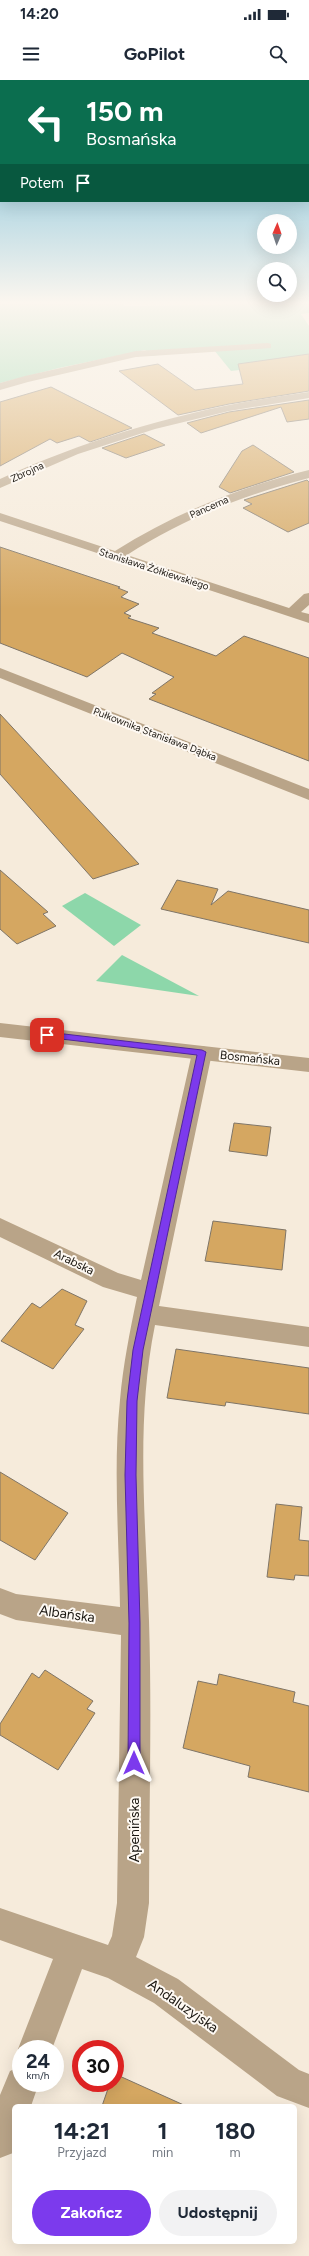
<!DOCTYPE html>
<html lang="pl">
<meta charset="utf-8">
<style>
:root{--surface:#fff;--page:#f2f2f3;--text:#1f2937;--muted:#747a83;--accent:#7c3aed}
body{margin:0;font-family:Figtree,sans-serif;background:var(--page);color:var(--text);height:100vh;display:flex;flex-direction:column;font-size:15px;white-space:nowrap}
*{box-sizing:border-box;margin:0}
p{font-size:13px;color:var(--muted)}
.icon{flex:none;width:22px;height:22px;fill:none;stroke:currentColor;stroke-width:2;stroke-linecap:round;stroke-linejoin:round}
.map{position:relative;flex:1;overflow:hidden}
.sheet{position:absolute;left:12px;top:2024px;width:285px;height:140px;display:flex;flex-direction:column;background:var(--surface);border-radius:6px;box-shadow:0 4px 16px #0002}
.sheet>*{flex:none}
.banner{position:absolute;left:0px;top:0px;width:309px;height:122px;box-shadow:0 4px 16px #0002;background:#0b6e4f;color:#fff;overflow:hidden}
.needle{width:26px;rotate:2deg}
.controls{position:absolute;left:257px;top:134px;display:grid;gap:8px}
.controls a{display:grid;place-items:center;width:40px;height:40px;border-radius:50%;background:var(--surface);box-shadow:0 4px 16px #0002;font-size:20px}
.speed{position:absolute;left:12px;top:1960px;display:flex;gap:8px;font-size:20px;font-weight:700;text-align:center}
.speed>*{display:grid;place-content:center;width:52px;height:52px;border-radius:50%;background:var(--surface);box-shadow:0 4px 16px #0002;line-height:1}
.speed small{font-size:10px;font-weight:400}
.speed .limit{border:6px solid #d22;background:#fff;color:#111}
.pin{position:absolute;display:grid;place-items:center;width:34px;height:34px;color:#fff;margin:-17px;border-radius:8px;box-shadow:0 2px 6px #0006}
.me{position:absolute;width:44px;margin:-22px;rotate:0deg;stroke-linejoin:round;filter:drop-shadow(0 0 3px #0008)}
.turn{display:flex;align-items:center;gap:14px;height:84px;padding:0 20px;font-size:18px}
.turn .icon{width:52px;height:52px;stroke-width:2.5}
.turn b{display:block;font-size:28px;line-height:34px}
.then{display:flex;align-items:center;height:38px;padding:0 20px;background:#0003;gap:8px;font-size:15px}
.eta{display:flex;justify-content:space-evenly;align-items:center;height:68px;text-align:center}
.eta b{font-size:24px;font-weight:700;line-height:28px}
.action{display:flex;gap:8px;margin-top:auto;padding:8px 20px}
.action a{flex:1;height:46px;border-radius:24px;background:var(--accent);color:#fff;font-size:16px;font-weight:700;line-height:46px;text-align:center}
.action a+a{background:var(--page);color:var(--text)}
.status{display:flex;justify-content:space-between;align-items:center;height:28px;padding:0 20px;background:var(--surface);direction:ltr}
.status svg{height:11px;fill:currentColor}
header{display:flex;justify-content:space-between;align-items:center;height:52px;padding:0 20px;background:var(--surface);font-size:18px;font-weight:700}
.map>svg:first-child{display:block}
</style>
<div class="status"><b>14:20</b><svg viewBox="0 0 49 12"><path d="M0 12V9h3v3zM5 12V6h3v6zM10 12V3h3v9zM15 12V0h3v12zM26 1h20v11H26zM47 4h2v5h-2z"/></svg></div>
<header><svg class="icon" aria-label="menu" viewBox="0 0 24 24"><path d="M4 6h16M4 12h16M4 18h16"/></svg>GoPilot<svg class="icon" aria-label="search" viewBox="0 0 24 24"><circle cx="10" cy="10" r="6"/><path d="M15 15l6 6"/></svg></header>
<div class="map">
<svg width="309" height="2176" viewBox="0 0 309 2176">
<rect width="100%" height="100%" fill="#f6ebdb"/>
<g fill="#8dd7aa">
<polygon points="0,224 123,224 124,226 309,224 309,233 301,234 309,246 309,282 231,291 214,270 181,271 152,276 145,270 59,288 0,303"/>
<polygon points="85,813 141,845 114,866 62,826"/>
<polygon points="122,875 199,916 96,901"/>
</g>
<g fill="#d5a761" stroke="#7f7567">
<polygon points="309,274 309,311 229,324 178,335 119,291 158,284 195,310 243,304 238,284"/>
<polygon points="51,307 132,348 90,362 79,356 57,363 50,359 0,386 0,322"/>
<polygon points="309,320 309,339 287,342 281,327 201,353 187,343 229,332"/>
<polygon points="144,354 165,365 126,378 102,368"/>
<polygon points="253,365 294,392 230,413 219,407 242,371"/>
<polygon points="307,400 309,402 309,443 288,452 243,428 252,424 244,420"/>
<polygon points="0,467 120,507 118,508 128,512 121,517 139,524 124,533 131,536 128,538 159,548 152,553 216,576 244,556 309,578 309,681 149,619 156,614 152,613 174,597 122,573 87,597 0,563"/>
<polygon points="0,634 86,727 139,784 93,799 0,694"/>
<polygon points="0,790 48,832 43,834 56,846 17,864 0,849"/>
<polygon points="177,800 218,809 211,825 228,811 309,830 309,863 161,829"/>
<polygon points="234,1043 271,1047 267,1076 229,1071"/>
<polygon points="213,1141 286,1150 282,1190 205,1181"/>
<polygon points="62,1209 87,1221 75,1245 84,1249 53,1289 1,1261 32,1223 40,1228"/>
<polygon points="176,1269 309,1288 309,1334 226,1322 225,1326 167,1318"/>
<polygon points="0,1392 68,1433 35,1480 0,1460"/>
<polygon points="276,1424 302,1427 299,1460 309,1461 309,1496 295,1495 294,1500 267,1497"/>
<polygon points="45,1590 93,1621 87,1629 95,1633 58,1690 0,1655 0,1644 32,1593 39,1598"/>
<polygon points="219,1594 295,1612 293,1622 309,1626 309,1712 248,1697 250,1686 183,1668 198,1601 217,1605"/>
<polygon points="115,1994 186,2026 102,2026 110,2003 115,2003"/>
</g>
<g fill="none" stroke-linecap="round" stroke-linejoin="round">
<polygon fill="#b9a488" fill-rule="evenodd" points="268,263 271,264 271,268 136,277 131,274 136,271"/>
<g fill="#b9a488" fill-rule="evenodd">
<polygon points="136,271 141,274 140,276 28,302 0,310 0,303 25,296"/>
<path d="M 309,312 L 309,318 L 229,331 L 155,349 L 78,374 L 0,408 L 0,399 C 99,354 201,326 309,312 Z"/>
<path d="M 309,390 L 309,398 C 245,415 184,438 127,475 L 289,528 L 304,514 L 309,513 L 309,525 L 301,532 L 309,534 L 309,543 L 0,441 L 0,433 L 115,471 C 175,433 240,407 309,390 Z"/>
<path d="M 202,966 L 209,968 L 212,973 L 159,1226 L 309,1247 L 309,1267 L 155,1245 C 135,1343 146,1443 149,1541 C 152,1635 149,1729 149,1823 L 144,1857 L 136,1877 L 178,1899 L 299,1990 L 309,1994 L 309,2028 L 277,2016 L 154,1923 L 108,1898 L 82,1889 L 52,1969 L 21,1969 L 21,1977 L 18,1969 L 53,1879 L 0,1860 L 0,1828 L 108,1865 L 112,1856 L 117,1823 L 121,1555 L 16,1540 L 0,1534 L 0,1508 L 16,1514 L 120,1527 C 119,1459 113,1388 120,1320 C 123,1285 130,1251 137,1217 L 103,1207 L 0,1157 L 0,1138 L 118,1193 L 141,1200 L 192,973 L 195,968 Z"/>
<polygon points="21,1986 21,2003 39,2003 31,2026 14,2026 14,2069 13,2073 0,2078 0,2015 10,1991"/>
</g>
<g fill="#b9a488" fill-rule="evenodd">
<polygon points="0,588 309,709 309,720 0,598"/>
<polygon points="0,943 309,978 309,992 0,957"/>
</g>
</g>
<linearGradient id="sky" x2="0" y2="1"><stop stop-color="#65b6d6"/><stop offset="0.42" stop-color="#fbf6ef"/><stop offset="1" stop-color="#fbf6ef" stop-opacity="0"/></linearGradient>
<rect width="309" height="529" fill="url(#sky)"/>
<polygon fill="#7c3aed" stroke="#51269a" points="47,952 202,970 206,972 143,1270 137,1321 136,1395 140,1543 140,1683 138,1688 134,1689 130,1688 128,1683 129,1543 125,1395 127,1321 133,1270 197,975 44,957 42,955"/>
<g text-anchor="middle" dominant-baseline="central" stroke-width="4" stroke-linejoin="round" paint-order="stroke">
<g font-size="10" fill="#1b1711" stroke="#fef9f3">
<text transform="translate(27 392) rotate(-25)">Zbrojna</text>
<text transform="translate(209 427) rotate(-24)">Pancerna</text>
<text transform="translate(154 489) rotate(18)">Stanisława Żółkiewskiego</text>
<text transform="translate(155 654) rotate(21)">Pułkownika Stanisława Dąbka</text>
</g>
<g font-size="12" fill="#1b1711" stroke="#fef9f3">
<text transform="translate(250 978) rotate(6)">Bosmańska</text>
<text transform="translate(74 1182) rotate(26)">Arabska</text>
</g>
<g font-size="14" fill="#1b1711" stroke="#fef9f3">
<text transform="translate(67 1534) rotate(8)">Albańska</text>
<text transform="translate(134 1750) rotate(-90)">Apenińska</text>
<text transform="translate(183 1926) rotate(35)">Andaluzyjska</text>
</g>
</g>
</svg>
<div class="controls">
<a><svg class="needle" viewBox="-14 -14 28 28"><path d="M0-13l5 13h-10z" fill="#e53935"/><path d="M0 13l5-13h-10z" fill="#747a83"/></svg></a>
<a><svg class="icon" aria-label="search" viewBox="0 0 24 24"><circle cx="10" cy="10" r="6"/><path d="M15 15l6 6"/></svg></a>
</div>
<div class="speed"><div>24<small>km/h</small></div><div class="limit">30</div></div>
<div class="pin" style="left:47px;top:955px;background:#d93025"><svg class="icon" aria-label="arrive" viewBox="0 0 24 24"><path d="M6 21V4h12l-3 4 3 4H6"/></svg></div>
<svg class="me" style="left:134px;top:1683px" viewBox="-20 -20 40 40"><path d="M0-17L14 15 0 8-14 15z" fill="#7c3aed" stroke="#fff" stroke-width="4"/></svg>
<div class="banner">
<div class="turn"><svg class="icon" aria-label="left" viewBox="0 0 24 24"><path d="M17 20v-9H6M10 6l-5 5 5 5"/></svg><div><b>150 m</b>Bosmańska</div></div>
<div class="then">Potem<svg class="icon" aria-label="arrive" viewBox="0 0 24 24"><path d="M6 21V4h12l-3 4 3 4H6"/></svg></div>
</div>
<section class="sheet">
<div class="eta">
<div><b>14:21</b><p>Przyjazd</p></div>
<div><b>1</b><p>min</p></div>
<div><b>180</b><p>m</p></div>
</div>
<div class="action"><a>Zakończ</a><a>Udostępnij</a></div>
</section>
</div>
